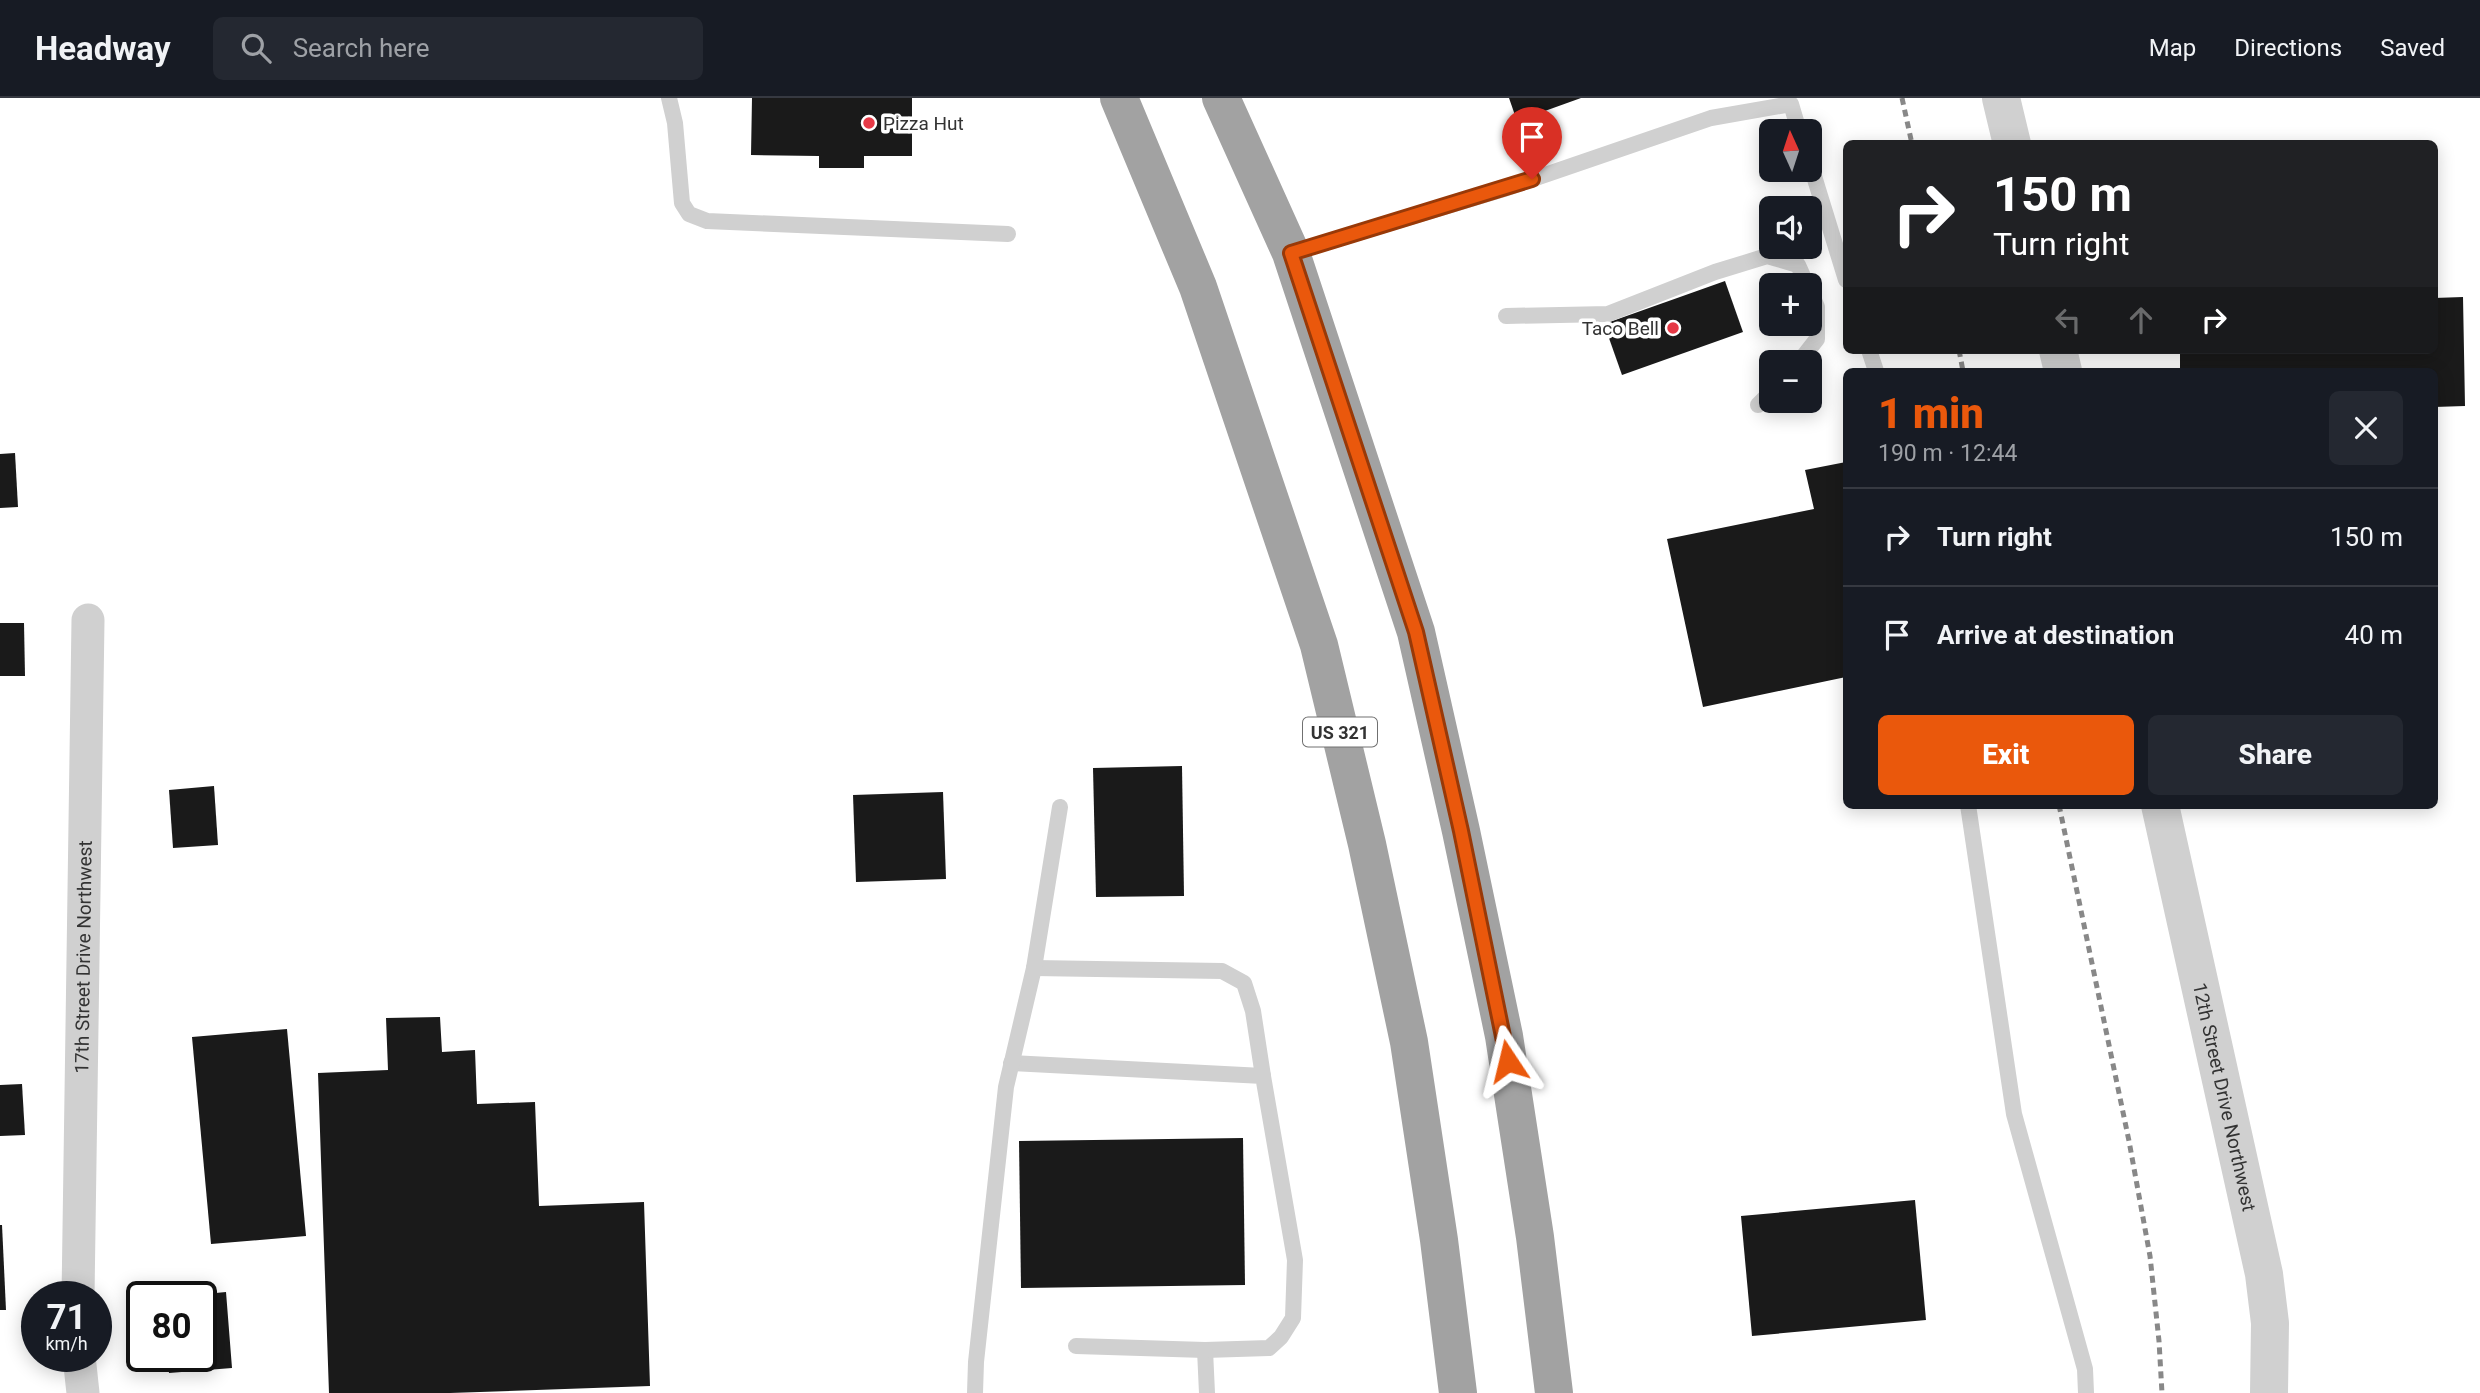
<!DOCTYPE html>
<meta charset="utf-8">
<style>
:root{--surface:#171b24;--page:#242831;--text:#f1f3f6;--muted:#9ea1a6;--line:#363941;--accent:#ea580c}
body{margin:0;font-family:Roboto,sans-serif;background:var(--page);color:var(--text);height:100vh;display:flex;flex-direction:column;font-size:26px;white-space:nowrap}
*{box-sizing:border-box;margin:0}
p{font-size:23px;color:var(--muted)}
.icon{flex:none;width:38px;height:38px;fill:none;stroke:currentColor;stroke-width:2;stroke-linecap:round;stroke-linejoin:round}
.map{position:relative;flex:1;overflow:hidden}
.side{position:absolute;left:1843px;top:270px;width:595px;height:441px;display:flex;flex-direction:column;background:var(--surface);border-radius:10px;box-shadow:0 4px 18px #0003}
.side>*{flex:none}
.top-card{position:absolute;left:1843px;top:42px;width:595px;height:214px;border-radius:10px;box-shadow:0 4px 18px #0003;background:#202124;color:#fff;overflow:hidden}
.needle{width:46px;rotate:357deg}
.tools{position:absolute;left:1759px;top:21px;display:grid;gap:14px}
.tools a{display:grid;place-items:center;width:63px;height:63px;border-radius:10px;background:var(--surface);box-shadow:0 4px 18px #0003;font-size:35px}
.speed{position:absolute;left:21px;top:1183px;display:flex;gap:14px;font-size:35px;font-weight:700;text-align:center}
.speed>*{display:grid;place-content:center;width:91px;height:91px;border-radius:50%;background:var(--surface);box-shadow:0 4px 18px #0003;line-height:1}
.speed small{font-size:18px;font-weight:400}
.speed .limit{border:4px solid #111;border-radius:10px;background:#fff;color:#111}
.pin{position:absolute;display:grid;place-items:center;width:60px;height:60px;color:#fff;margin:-72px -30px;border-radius:50% 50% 50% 0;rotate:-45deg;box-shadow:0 0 7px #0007}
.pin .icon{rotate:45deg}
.me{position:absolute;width:77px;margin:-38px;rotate:350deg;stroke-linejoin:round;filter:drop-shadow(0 0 5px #0008)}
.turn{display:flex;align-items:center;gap:24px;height:147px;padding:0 35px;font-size:32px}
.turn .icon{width:91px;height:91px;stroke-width:2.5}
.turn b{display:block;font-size:49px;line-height:60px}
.lanes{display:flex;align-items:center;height:66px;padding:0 35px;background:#0003;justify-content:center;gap:35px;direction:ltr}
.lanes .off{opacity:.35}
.round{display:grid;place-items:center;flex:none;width:74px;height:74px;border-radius:10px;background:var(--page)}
.overview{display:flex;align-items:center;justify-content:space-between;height:119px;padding:0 35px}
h1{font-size:42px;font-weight:800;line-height:52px;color:var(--accent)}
.button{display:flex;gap:14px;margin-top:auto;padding:14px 35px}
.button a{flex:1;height:80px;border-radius:10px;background:var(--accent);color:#fff;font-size:28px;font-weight:800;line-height:80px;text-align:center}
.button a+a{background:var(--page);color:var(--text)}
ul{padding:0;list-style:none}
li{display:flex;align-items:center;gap:21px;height:98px;padding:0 35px;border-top:2px solid var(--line)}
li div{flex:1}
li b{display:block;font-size:26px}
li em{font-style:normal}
header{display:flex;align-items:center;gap:42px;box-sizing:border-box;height:98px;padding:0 35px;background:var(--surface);border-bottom:2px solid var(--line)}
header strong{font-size:33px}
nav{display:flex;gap:38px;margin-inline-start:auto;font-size:24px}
.search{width:490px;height:63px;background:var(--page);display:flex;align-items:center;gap:18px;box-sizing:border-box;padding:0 24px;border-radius:10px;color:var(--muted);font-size:26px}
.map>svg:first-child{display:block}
</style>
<header>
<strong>Headway</strong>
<div class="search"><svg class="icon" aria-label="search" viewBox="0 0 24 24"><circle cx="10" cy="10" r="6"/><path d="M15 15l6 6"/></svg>Search here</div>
<nav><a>Map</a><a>Directions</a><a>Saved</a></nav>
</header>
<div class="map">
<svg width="2480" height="1295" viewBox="0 0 2480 1295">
<rect width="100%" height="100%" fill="#fff"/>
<g fill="#1a1a1a">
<polygon points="752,0 912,0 912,58 864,58 864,70 819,70 819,58 751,57"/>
<polygon points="1509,0 1581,0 1517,23"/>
<polygon points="1725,183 1743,234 1622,277 1604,226"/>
<polygon points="2463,199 2465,308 2434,309 2434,273 2180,273 2180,252 2434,252 2434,200"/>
<polygon points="15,355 18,409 0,410 0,356"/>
<polygon points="1846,364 1846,579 1703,609 1667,441 1814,411 1805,372"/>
<polygon points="0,525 24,525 25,578 0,578"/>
<polygon points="1182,668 1184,798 1096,799 1093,670"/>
<polygon points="214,688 218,747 173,750 169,692"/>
<polygon points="943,694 946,781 856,784 853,697"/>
<polygon points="440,919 442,954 475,952 477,1006 535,1004 539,1108 644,1104 650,1288 450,1295 329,1295 318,975 388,972 386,920"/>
<polygon points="287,931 306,1138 211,1146 192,939"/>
<polygon points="22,986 25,1037 0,1038 0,987"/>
<polygon points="1243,1040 1245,1187 1021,1190 1019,1043"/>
<polygon points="1915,1102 1926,1222 1752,1238 1741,1118"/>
<polygon points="0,1127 2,1127 6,1212 0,1212"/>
<polygon points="226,1194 232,1270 169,1275 167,1258 201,1258 201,1199 195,1199 195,1197"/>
</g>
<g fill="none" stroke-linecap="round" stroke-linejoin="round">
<g stroke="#d0d0d0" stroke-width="16">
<polyline points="669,0 675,25 682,105 689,116 707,123 1008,136"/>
<polyline points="1810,65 1846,182"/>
<polyline points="1291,155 1507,90 1711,20 1791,6 1799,33"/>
<polyline points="1506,218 1608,216 1715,174 1767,158 1798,167 1807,187"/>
<polyline points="1869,252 1876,273"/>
<polyline points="1799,264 1817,241 1817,209 1810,193"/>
<polyline points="1758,307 1771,294"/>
<polyline points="1968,707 2014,1016 2085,1271 2086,1295"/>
<polyline points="1034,870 1222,873 1244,885 1253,913 1263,978"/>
<polyline points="1011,965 1263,978 1295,1162 1293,1220 1281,1239 1269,1250 1205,1252 1207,1295"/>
<polyline points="1076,1248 1205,1252"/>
<polyline points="975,1295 976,1264 1006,989 1034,870 1060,709"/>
</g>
<g stroke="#d0d0d0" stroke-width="33">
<path id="s1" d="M 78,1199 L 88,522"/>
<polyline points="79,1258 83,1295"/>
</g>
<g stroke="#d0d0d0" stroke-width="38">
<polyline points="2001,0 2012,46"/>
<polyline points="2058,252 2063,273"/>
<path id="s2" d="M 2160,707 L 2264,1176 L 2270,1225 L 2269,1295"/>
</g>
<g stroke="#a2a2a2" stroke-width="38">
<polyline points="1119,0 1198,189 1319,547 1367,746 1409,944 1439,1142 1458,1295"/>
<polyline points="1221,0 1291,155 1416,534 1461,733 1504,938 1535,1139 1554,1295"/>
</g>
<g stroke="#888" stroke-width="5" stroke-dasharray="7 5" stroke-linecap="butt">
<polyline points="1902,0 1912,46"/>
<polyline points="1959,252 1963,273"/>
<polyline points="2059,707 2129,1043 2150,1158 2159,1243 2162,1295"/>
</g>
</g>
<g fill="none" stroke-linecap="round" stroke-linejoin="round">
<g stroke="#983908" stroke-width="18">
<polyline id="route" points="1508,963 1461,733 1416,534 1291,155 1532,81"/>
</g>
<use href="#route" stroke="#ea580c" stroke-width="12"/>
</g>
<g fill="#e63946" stroke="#fff" stroke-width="2.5">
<circle cx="869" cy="25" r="7"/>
<circle cx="1673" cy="230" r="7"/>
</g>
<g text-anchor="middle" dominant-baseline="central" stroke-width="7" stroke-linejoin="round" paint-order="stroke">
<rect fill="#fff" stroke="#707070" stroke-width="2" x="1303" y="619.5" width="74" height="29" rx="5"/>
<g font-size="18" font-weight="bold" fill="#333">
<text x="1340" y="634">US 321</text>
</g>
<g font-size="19" fill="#333" stroke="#fff" text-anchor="start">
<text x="883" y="25">Pizza Hut</text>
<text x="1659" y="230" text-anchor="end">Taco Bell</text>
</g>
<g font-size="19" fill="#333" stroke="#fff">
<text stroke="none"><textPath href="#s1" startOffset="340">17th Street Drive Northwest</textPath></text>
<text stroke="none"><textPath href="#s2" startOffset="299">12th Street Drive Northwest</textPath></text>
</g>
</g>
</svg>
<div class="tools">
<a><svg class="needle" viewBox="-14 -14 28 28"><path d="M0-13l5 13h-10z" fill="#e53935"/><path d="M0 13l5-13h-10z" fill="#9ea1a6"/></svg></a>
<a><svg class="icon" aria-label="sound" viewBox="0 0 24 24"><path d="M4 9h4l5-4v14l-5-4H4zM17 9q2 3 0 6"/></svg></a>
<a>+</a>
<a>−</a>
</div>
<div class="speed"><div>71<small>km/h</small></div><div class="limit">80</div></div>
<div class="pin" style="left:1532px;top:81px;background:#d93025"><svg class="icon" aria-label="arrive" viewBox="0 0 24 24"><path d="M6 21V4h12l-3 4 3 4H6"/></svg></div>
<svg class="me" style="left:1508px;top:963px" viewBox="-20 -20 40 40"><path d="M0-17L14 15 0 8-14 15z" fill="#ea580c" stroke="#fff" stroke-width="4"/></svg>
<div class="top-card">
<div class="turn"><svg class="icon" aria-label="right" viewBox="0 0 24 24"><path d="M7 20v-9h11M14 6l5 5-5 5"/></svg><div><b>150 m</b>Turn right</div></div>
<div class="lanes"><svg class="icon off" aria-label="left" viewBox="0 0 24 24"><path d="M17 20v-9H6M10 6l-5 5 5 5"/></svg><svg class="icon off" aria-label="ahead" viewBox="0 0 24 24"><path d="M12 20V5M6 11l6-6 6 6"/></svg><svg class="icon" aria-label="right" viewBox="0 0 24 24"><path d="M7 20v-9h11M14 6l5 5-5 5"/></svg></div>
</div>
<section class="side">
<div class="overview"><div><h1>1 min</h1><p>190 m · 12:44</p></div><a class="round"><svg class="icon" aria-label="close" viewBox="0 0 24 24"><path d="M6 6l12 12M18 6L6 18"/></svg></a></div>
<ul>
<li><svg class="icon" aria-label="right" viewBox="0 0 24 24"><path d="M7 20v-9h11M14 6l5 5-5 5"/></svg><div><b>Turn right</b></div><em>150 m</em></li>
<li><svg class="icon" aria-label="arrive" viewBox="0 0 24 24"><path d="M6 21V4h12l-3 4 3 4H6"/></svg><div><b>Arrive at destination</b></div><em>40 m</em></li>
</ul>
<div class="button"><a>Exit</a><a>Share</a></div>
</section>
</div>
